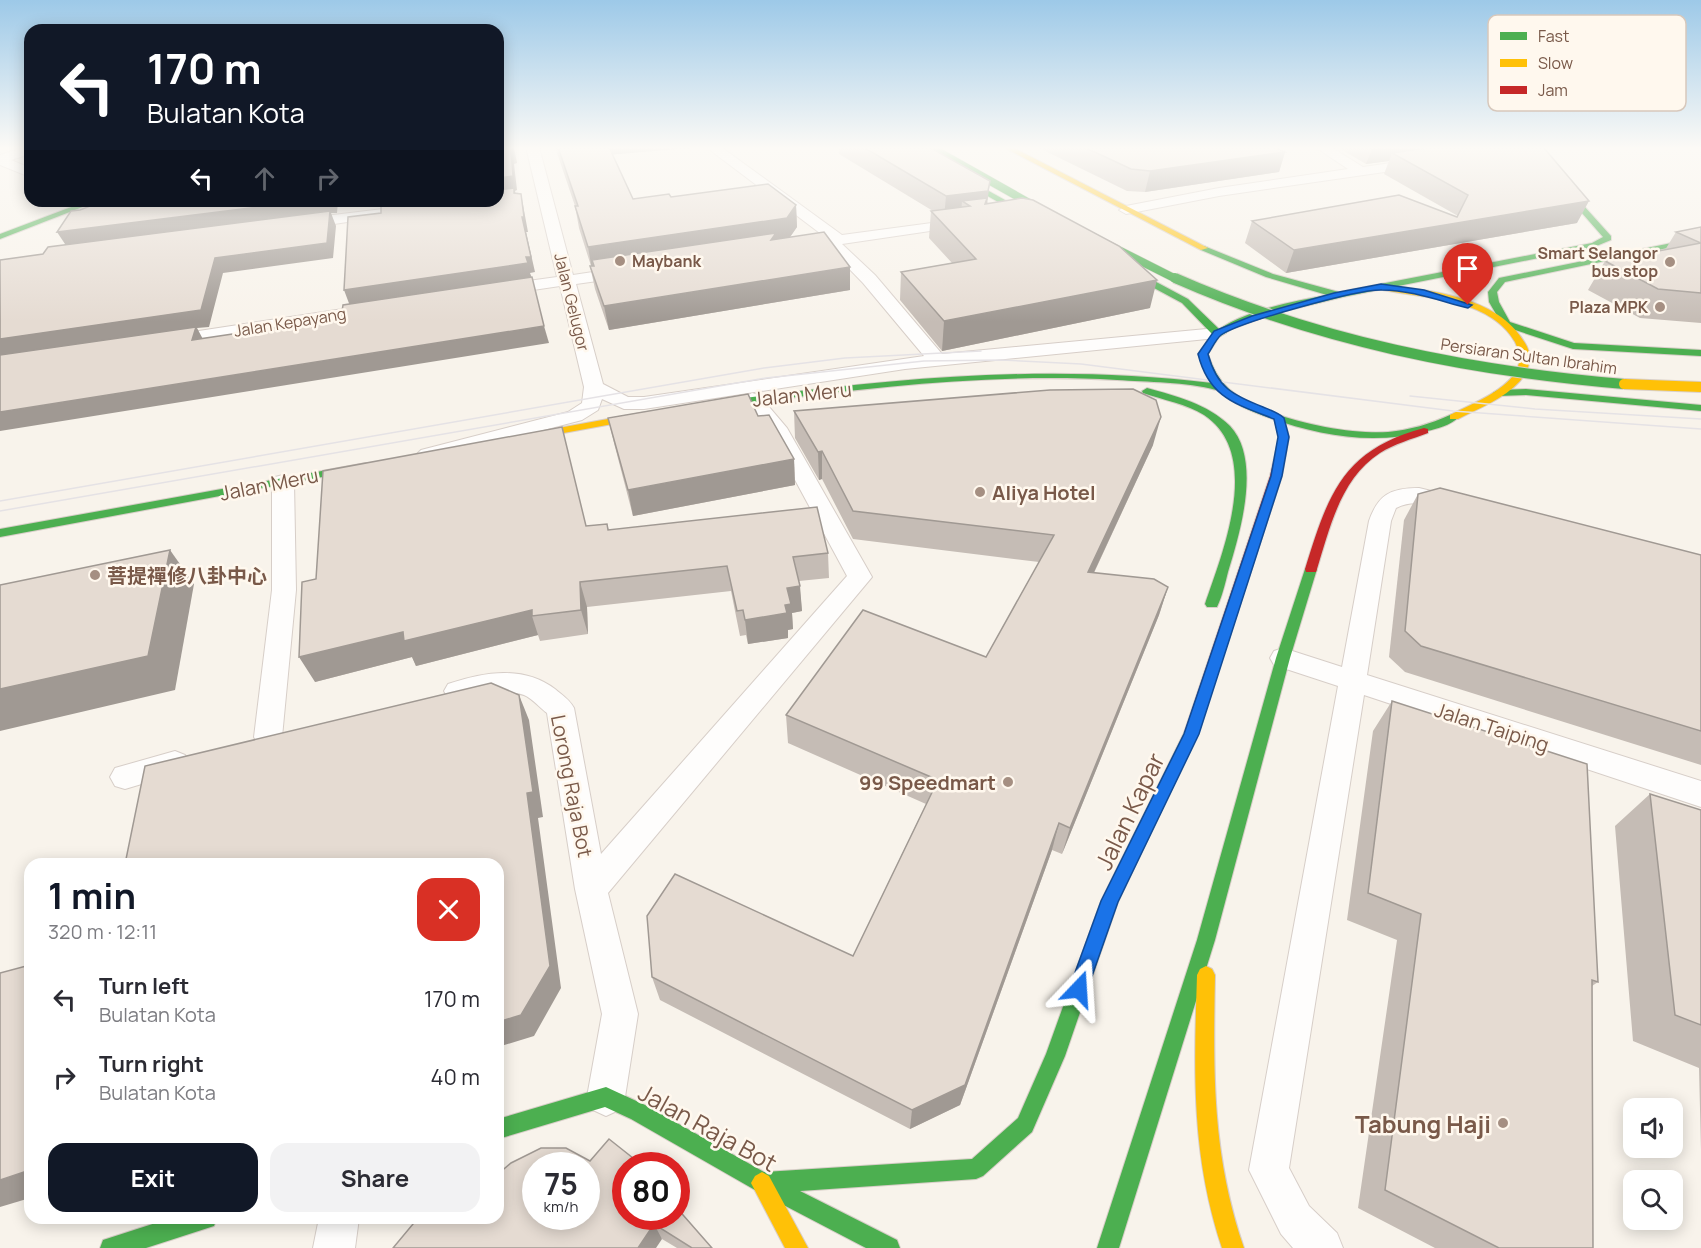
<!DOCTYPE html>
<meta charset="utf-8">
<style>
:root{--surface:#fff;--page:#f2f2f3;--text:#2b2b33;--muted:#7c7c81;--accent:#111827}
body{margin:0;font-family:Manrope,"Noto Sans SC",sans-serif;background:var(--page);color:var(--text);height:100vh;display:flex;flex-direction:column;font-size:22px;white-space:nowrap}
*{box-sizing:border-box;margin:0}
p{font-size:20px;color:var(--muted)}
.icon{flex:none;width:33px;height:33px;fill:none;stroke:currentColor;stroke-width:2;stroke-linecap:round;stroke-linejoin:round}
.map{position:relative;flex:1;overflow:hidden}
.panel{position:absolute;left:24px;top:858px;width:480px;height:366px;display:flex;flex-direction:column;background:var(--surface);border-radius:18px;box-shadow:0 3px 15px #0003}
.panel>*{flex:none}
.banner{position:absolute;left:24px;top:24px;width:480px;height:183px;border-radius:18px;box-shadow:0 3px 15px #0003;background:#111827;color:#fff;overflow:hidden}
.controls{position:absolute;left:1623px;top:1098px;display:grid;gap:12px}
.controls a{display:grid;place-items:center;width:60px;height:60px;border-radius:12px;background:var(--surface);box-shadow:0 3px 15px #0003;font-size:30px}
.speed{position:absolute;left:522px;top:1152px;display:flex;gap:12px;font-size:30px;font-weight:700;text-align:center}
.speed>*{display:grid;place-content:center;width:78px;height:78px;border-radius:50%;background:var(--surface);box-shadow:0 3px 15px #0003;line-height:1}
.speed small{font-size:15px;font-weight:400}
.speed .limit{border:9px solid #d22;background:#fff;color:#111}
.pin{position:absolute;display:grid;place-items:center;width:51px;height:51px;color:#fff;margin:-62px -26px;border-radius:50% 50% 50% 0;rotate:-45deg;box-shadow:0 0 6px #0007}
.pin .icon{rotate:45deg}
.me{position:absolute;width:66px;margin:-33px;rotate:20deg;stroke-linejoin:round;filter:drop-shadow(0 0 4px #0008)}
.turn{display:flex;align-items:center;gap:21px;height:126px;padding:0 24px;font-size:27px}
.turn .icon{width:78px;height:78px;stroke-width:2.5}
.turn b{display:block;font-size:42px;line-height:51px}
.lanes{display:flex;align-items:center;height:57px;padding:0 24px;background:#0003;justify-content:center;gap:30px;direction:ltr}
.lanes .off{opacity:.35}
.round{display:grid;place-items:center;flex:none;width:63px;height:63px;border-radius:18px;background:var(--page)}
.headline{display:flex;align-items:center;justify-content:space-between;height:102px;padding:0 24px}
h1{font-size:36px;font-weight:700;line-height:45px;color:var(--accent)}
.button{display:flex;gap:12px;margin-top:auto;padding:12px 24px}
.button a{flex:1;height:69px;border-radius:18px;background:var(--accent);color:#fff;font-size:24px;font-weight:700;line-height:69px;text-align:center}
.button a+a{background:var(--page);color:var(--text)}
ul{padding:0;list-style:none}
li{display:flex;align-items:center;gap:18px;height:78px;padding:0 24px}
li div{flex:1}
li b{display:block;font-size:22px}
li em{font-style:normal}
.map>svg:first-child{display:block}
</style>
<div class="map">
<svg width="1701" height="1248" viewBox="0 0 1701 1248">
<rect width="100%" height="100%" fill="#f8f3eb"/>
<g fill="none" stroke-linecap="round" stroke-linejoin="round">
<g stroke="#d7cec8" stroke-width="2">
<g id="street">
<polygon points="25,147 30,147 30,154 11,160 30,168 30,177 0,165 0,155"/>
<polygon points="526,147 539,147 573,275 626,267 634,272 626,277 576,284 603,384 628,397 644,397 924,356 863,283 827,246 798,251 790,246 792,243 825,237 706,147 721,147 842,235 969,218 972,221 969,224 964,226 842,244 875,275 942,354 1217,328 1226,333 1217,338 905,369 644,409 624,409 602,399 598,410 582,420 428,460 421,458 417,454 421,450 568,412 582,403 584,387 560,286 499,295 491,290 499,285 557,277"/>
<polygon points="1315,147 1331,147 1363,167 1419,159 1426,163 1419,167 1219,196 1126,214 1119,210 1126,206 1219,188 1348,169"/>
<polygon points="383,209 390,213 388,216 300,229 292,224 300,219"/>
<polygon points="376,304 382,305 385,309 382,313 166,346 157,341 166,336"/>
<path d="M 752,393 L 759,395 L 787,428 L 872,577 L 608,893 L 638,1014 L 625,1097 L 619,1110 L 606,1116 L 593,1110 L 587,1097 L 602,1014 L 575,889 L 547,713 C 540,708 532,698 524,695 C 497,686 472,706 448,698 L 444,691 L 448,684 C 484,672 523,665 555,689 C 562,695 569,699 574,708 L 601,854 L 847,576 L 768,430 L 742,399 Z"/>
<polygon points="283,475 291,477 294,482 296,590 282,737 278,745 268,748 258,745 254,737 272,590 272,482 275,477"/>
<path d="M 1419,488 L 1460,498 L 1463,503 L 1460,508 C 1437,514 1423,495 1396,508 L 1391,521 L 1367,675 L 1701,781 L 1701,807 L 1364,695 L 1289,1168 L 1309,1206 L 1337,1233 L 1343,1248 L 1293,1248 L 1281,1234 L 1249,1170 L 1338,686 L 1274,665 L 1270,658 L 1274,651 L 1283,648 L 1342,667 L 1369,521 C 1378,495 1390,488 1419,488 Z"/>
<polygon points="175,751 185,755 190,763 185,771 125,789 115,786 110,777 115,768"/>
<polygon points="319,1218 359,1218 355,1248 313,1248"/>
</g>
</g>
<g stroke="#d8cec8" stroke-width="2">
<g id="fast">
<polygon points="901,147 910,147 1046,223 1039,225"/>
<path d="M 1524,147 L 1531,147 L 1611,236 L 1611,240 L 1594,247 L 1343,297 L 1273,314 L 1232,329 L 1219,337 L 1208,354 C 1213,368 1218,379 1229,389 C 1262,418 1345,435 1388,432 C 1410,430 1430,424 1450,415 L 1454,414 L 1459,417 C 1451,425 1437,429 1427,431 C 1369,447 1309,434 1254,412 C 1246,409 1238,405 1230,400 C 1225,397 1221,391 1216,390 C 1187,382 1147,382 1117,380 C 979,372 842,391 706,409 L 701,406 L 706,403 C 879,380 1038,362 1212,383 L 1198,354 L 1212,334 L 1182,303 L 1113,266 L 1113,262 L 1119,262 L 1188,299 L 1219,329 C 1250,309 1291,302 1327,295 L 1266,277 L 1201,250 L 1200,248 L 1204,246 L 1273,274 L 1339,292 L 1592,243 L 1603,237 Z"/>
<polygon points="87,201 98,201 0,239 0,234"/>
<polygon points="1701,237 1701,241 1505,282 1497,292 1499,302 1510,322 1574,343 1701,350 1701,356 1573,349 1503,326 1489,302 1488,292 1499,278"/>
<path d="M 1147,388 C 1176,396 1208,404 1230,426 C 1262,460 1240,533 1228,572 C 1225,584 1222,597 1217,607 L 1207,607 L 1205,604 C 1223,551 1263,454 1204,415 C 1187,404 1163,400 1143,393 L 1142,391 Z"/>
<polygon points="1526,389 1701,405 1701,411 1526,395 1498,396 1493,393 1498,390"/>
<polygon points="366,463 372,466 370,468 0,537 0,529"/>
<polygon points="1311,565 1317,569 1290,658 1215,940 1119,1248 1097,1248 1197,940 1276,658 1305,569"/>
<polygon points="1191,727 1196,729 1198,733 1118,902 1065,1056 1032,1132 983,1176 976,1179 800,1191 897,1240 900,1248 866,1248 755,1190 631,1119 605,1107 498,1139 498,1119 606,1087 645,1105 764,1172 972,1159 1018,1118 1046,1054 1101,901 1184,733 1186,729"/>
<polygon points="171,1218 217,1218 214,1226 146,1248 100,1248 103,1240"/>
</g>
</g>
<g stroke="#d8cec8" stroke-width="2">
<g id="slow">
<polygon points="1003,147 1012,147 1208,248 1201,250"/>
<path d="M 1381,284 C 1430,291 1497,295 1525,343 C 1533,356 1530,369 1520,381 C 1504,399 1479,408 1458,419 L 1450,419 L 1450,415 C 1471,404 1497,395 1513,376 C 1521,366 1521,354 1515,342 C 1489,297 1423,299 1378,289 L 1378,285 Z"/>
<polygon points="652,411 657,414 656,416 520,441 515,438 520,435"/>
<path d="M 1206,966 L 1212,969 L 1215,975 C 1213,1072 1212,1155 1244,1248 L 1222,1248 C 1191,1155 1194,1072 1197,975 L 1200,969 Z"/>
<polygon points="762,1172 769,1176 808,1248 785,1248 751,1183 755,1176"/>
</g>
</g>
<g stroke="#d8cec8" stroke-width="2">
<g id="jam">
<polygon points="1279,415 1284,418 1289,437 1282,476 1198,733 1196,737 1191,739 1186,737 1184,733 1270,476 1279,437 1274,418"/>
<path d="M 1424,428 L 1428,429 L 1428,433 C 1412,439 1394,444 1380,453 C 1341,478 1330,527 1317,569 L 1316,572 L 1306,572 L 1305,569 C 1328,495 1342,450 1424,428 Z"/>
</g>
</g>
<use href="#street" fill="#fefdfc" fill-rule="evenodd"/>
<use href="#fast" fill="#4caf50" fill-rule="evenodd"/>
<use href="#slow" fill="#ffc107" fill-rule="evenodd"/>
<use href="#jam" fill="#c62828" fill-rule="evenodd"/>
<g stroke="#e5e2e5" stroke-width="1.5">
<polyline points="1410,396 1535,409 1701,419"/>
<polyline points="0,501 764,368 845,358 981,351"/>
<polyline points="0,511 766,378 924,361 1002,360 1081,364 1453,411 1701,429"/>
</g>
<g stroke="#dad0c9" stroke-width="9" stroke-linecap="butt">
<polyline id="fast-bridge-far1" points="930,147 1061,221 1178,280"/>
</g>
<g stroke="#dad0c9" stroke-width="12" stroke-linecap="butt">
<path id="fast-bridge" d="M 1175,278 C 1318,341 1469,371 1624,384"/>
</g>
<g stroke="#dad0c9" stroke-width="12" stroke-linecap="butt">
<polyline id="slow-bridge" points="1624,384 1701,387"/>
</g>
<use href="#fast-bridge-far1" stroke="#4caf50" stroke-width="8"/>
<use href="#fast-bridge" stroke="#4caf50" stroke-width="10"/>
<use href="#slow-bridge" stroke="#ffc107" stroke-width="10"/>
</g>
<g fill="#c5bcb5">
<polygon points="555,147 691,147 612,154 633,199 671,197 796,205 797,227 790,237 850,290 609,330 595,289 590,266 591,266 579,228 575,206"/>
<polygon points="839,147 929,147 988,203 1150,308 942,351 900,300 901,272 952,263 929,238 931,211 933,211 839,154"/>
<polygon points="1037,147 1274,147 1285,152 1279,172 1145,192 1127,191"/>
<polygon points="1337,147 1536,147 1577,223 1286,273 1245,243 1252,221 1457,217 1458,216 1384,174 1389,161 1366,164"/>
<polygon points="1701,227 1701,323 1640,318 1588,290 1605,261 1665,250 1676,232"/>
<polygon points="794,411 1153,445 1094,573 1168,587 1159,615 1062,854 1052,850 960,1105 910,1129 660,1000 652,977 853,956 926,804 788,743 786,715 986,657 1039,562 853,539 822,479 819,480 795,438"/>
<polygon points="758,416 794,459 795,485 633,516 614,443 608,418"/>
<polygon points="562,427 586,526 607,524 609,530 828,553 829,578 799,581 802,611 792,613 793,629 788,630 788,638 748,644 746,635 740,636 731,591 587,607 588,634 540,641 538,635 416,666 412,657 315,682 316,579"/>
<polygon points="1418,494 1701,555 1701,765 1405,672 1389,657 1404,520"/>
<polygon points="1392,701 1598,982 1592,986 1593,1248 1435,1248 1358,1208 1397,940 1347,920 1373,731"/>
<polygon points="1650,794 1701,810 1701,1150 1699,1068 1633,1041 1615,826"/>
<polygon points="590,1161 683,1206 680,1211 712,1248 677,1248 662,1239"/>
</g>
<g fill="#a09993">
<polygon points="513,147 514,147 517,163 514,164 517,190 515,191 518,203 498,193 498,178 511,150"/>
<polygon points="605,147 691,147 691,148 607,155"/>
<polygon points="1373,147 1431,147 1392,153 1389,161 1366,164"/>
<polygon points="1285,152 1279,172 1145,192 1150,171"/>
<polygon points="990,181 986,213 962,201 961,216 944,218 946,196"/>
<polygon points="521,194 528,232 526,232 535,272 530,273 532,278 350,306 344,290 526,257 522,217"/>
<polygon points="307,201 338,201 337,213 331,213 336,226 333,258 223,273 209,327 197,328 205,343 0,358 0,339 67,247 57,232"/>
<polygon points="385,201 427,201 387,206"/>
<polygon points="1589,201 1577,223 1286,273 1294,250"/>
<polygon points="796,205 797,227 788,240 592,260 594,270 592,270 588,247"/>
<polygon points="850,267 850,290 609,330 604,306"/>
<polygon points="1157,280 1150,308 942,351 944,321"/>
<polygon points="544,326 549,343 0,431 0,412"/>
<polygon points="1161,417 1153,445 1081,600 1088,572"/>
<polygon points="822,451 822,479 819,480 818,452"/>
<polygon points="794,459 795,485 633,516 628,490"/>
<polygon points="170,550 194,584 175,690 0,731 0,689"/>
<polygon points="580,582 587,607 588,634 581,610"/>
<polygon points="800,586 802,611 792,613 793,629 788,630 788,638 748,644 745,620 785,605 787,588"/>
<polygon points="1168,587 1159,615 1062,854 1070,828"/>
<polygon points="532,610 532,616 538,635 416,666 412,657 315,682 299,657 403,632"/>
<polygon points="519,695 529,720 543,817 538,818 561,988 534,1036 498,1047 498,1022 527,793"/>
<polygon points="1059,823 1052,850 960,1105 910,1129 912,1110"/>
<polygon points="30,1170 30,1198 0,1207 0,1180"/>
<polygon points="676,1193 683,1206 678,1214 676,1212"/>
<polygon points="654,1224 662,1239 656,1248 638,1248"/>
</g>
<g fill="#e5dbd2" stroke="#a09993" stroke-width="1.5" fill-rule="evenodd">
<polygon points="498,147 513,147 514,149 511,150 513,176 498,178"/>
<polygon points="558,147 609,147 633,199 669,194 671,197 768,184 796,205 787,218 588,247 575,206 578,206"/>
<polygon points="863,147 929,147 990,181 988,191 946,196"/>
<polygon points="1084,147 1274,147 1285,152 1150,171 1131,169"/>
<polygon points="1434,147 1544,148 1589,201 1294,250 1252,221 1399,195 1457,217 1468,195 1392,153"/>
<polygon points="514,188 514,193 521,194 524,217 522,217 531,257 526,257 528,263 344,290 348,217 381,213 381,205 409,201 498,201 498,190"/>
<polygon points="987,198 985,204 1022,198 1033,200 1119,246 1157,280 944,321 901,272 976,259 931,211 970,206 962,201"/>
<polygon points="103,201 307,201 57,232 71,211 80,210"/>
<polygon points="330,211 327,243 215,258 201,310 0,339 0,260 43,254 48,247"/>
<polygon points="1701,227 1701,293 1658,289 1605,261 1701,243 1676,232"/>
<polygon points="824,232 850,267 604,306 590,266 594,266 592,260 776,233 771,240"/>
<polygon points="532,277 544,326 0,412 0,355 196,327 192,340 341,318 343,305"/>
<polygon points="1133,389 1156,400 1161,417 1088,572 1154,579 1168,587 1070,828 1059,823 965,1085 912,1110 652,977 647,916 675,874 853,956 938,780 786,715 863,610 986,657 1054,535 853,511 822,451 818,452 794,411 1050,390"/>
<polygon points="748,394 758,416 769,415 794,459 628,490 608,418"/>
<polygon points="562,427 586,526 607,524 608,530 817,507 828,553 793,557 800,586 787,588 791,604 785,605 787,613 745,620 743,610 737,611 727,566 580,582 581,610 532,616 532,610 404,641 403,632 299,657 302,582 316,579 323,471"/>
<polygon points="1440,488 1701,555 1701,731 1421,646 1405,631 1418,494"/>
<polygon points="170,550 148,656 0,689 0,585"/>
<polygon points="491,683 519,695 533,792 527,793 550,966 521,1015 498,1022 498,864 125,864 145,766"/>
<polygon points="1392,701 1587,764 1598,982 1592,980 1593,1248 1499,1248 1385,1190 1421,914 1368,893"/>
<polygon points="1650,794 1701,810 1701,1025 1675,1015"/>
<polygon points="30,965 30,1170 0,1180 0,973"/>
<path d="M 609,1139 L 643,1166 L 626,1166 L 626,1216 L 676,1216 L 676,1207 L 712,1248 L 692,1248 L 654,1224 L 638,1248 L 393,1248 L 418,1218 L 498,1218 L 498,1174 L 511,1163 L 541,1148 L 566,1148 L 590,1161 ZM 536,1166 L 586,1166 L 586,1216 L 536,1216 Z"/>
</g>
<linearGradient id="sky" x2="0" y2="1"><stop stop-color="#9dc9e8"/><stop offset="0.46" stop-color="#fcfaf6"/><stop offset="1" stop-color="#fcfaf6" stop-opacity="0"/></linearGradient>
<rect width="1701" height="322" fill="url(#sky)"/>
<path fill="#1a73e8" stroke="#114b97" stroke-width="1.5" d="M 1381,284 L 1424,290 L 1472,305 L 1468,308 C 1440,301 1411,290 1382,290 C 1358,289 1240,322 1221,335 C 1216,339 1212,348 1208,354 C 1217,388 1233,395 1263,407 C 1270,410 1279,413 1284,418 L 1289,437 L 1282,476 L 1199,734 L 1118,902 L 1085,996 L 1079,999 L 1072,996 L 1069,989 L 1101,901 L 1184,734 L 1271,476 L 1278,437 L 1274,419 C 1236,404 1209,398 1198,354 L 1214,331 L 1252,316 L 1334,293 Z"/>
<g fill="#a58f82" stroke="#fff8ee" stroke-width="2">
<circle cx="620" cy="261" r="6"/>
<circle cx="1670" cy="262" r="6"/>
<circle cx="1660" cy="307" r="6"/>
<circle cx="980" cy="492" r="6"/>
<circle cx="95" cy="575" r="6"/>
<circle cx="1008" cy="782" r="6"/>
<circle cx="1503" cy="1123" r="6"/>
</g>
<g text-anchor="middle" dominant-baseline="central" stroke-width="5" stroke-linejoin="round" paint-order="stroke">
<g font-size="16" font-weight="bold" fill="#795949" stroke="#fff8ee" text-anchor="end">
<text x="1658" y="253">Smart Selangor<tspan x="1658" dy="18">bus stop</tspan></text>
<text x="632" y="261" text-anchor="start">Maybank</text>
<text x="1648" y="307">Plaza MPK</text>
</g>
<g font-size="16" fill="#795949" stroke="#fff8ee">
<text transform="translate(572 302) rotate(76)">Jalan Gelugor</text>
<text transform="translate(290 322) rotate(-9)">Jalan Kepayang</text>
<text transform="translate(1529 356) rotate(8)">Persiaran Sultan Ibrahim</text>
</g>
<g font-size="20" fill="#795949" stroke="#fff8ee">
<text transform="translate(802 394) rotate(-6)">Jalan Meru</text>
<text transform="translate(269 484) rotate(-11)">Jalan Meru</text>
<text transform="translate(1492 727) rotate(18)">Jalan Taiping</text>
<text transform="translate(572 786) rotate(79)">Lorong Raja Bot</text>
</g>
<g font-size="20" font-weight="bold" fill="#795949" stroke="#fff8ee" text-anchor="start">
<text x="992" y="492">Aliya Hotel</text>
<text x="107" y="575">菩提禪修八卦中心</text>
<text x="996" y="782" text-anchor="end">99 Speedmart</text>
</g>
<g font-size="24" fill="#795949" stroke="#fff8ee">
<text transform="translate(1129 811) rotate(-64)">Jalan Kapar</text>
<text transform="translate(708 1127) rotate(29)">Jalan Raja Bot</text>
</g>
<g font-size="24" font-weight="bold" fill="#795949" stroke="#fff8ee" text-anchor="end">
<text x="1491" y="1123">Tabung Haji</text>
</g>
</g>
<rect x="1488" y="15" width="198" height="96" rx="9" fill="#fff8ee" stroke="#d7c8bc" stroke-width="1.5"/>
<rect x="1500" y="32" width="27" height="8" fill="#4caf50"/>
<rect x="1500" y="59" width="27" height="8" fill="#ffc107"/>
<rect x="1500" y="86" width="27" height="8" fill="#c62828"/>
<g font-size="16" fill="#795949">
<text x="1538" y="42">Fast</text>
<text x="1538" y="69">Slow</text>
<text x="1538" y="96">Jam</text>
</g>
</svg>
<div class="controls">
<a><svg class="icon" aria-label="sound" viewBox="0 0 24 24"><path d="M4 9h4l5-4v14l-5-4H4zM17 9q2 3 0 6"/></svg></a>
<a><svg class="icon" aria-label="search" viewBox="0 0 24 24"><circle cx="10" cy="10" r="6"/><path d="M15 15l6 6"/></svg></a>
</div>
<div class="speed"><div>75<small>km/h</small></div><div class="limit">80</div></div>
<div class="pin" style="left:1468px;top:305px;background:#d93025"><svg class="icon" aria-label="arrive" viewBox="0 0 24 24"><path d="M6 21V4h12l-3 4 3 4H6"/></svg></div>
<svg class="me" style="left:1079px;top:989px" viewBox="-20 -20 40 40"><path d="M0-17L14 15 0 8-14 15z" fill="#1a73e8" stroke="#fff" stroke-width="4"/></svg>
<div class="banner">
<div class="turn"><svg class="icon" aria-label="left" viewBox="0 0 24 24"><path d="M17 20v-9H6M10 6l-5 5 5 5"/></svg><div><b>170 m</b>Bulatan Kota</div></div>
<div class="lanes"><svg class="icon" aria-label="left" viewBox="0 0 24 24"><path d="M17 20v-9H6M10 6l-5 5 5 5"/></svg><svg class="icon off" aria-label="ahead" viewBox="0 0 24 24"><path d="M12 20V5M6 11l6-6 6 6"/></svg><svg class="icon off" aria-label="right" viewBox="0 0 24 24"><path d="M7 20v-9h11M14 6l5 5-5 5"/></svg></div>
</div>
<section class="panel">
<div class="headline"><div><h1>1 min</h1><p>320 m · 12:11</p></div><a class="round" style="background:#d93025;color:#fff"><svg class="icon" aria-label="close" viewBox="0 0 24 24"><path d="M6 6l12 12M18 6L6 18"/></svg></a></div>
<ul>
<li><svg class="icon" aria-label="left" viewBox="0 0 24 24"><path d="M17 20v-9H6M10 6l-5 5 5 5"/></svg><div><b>Turn left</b><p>Bulatan Kota</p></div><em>170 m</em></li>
<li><svg class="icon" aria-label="right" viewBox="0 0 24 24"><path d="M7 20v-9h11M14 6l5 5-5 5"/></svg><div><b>Turn right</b><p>Bulatan Kota</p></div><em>40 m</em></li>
</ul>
<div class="button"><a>Exit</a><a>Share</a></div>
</section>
</div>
